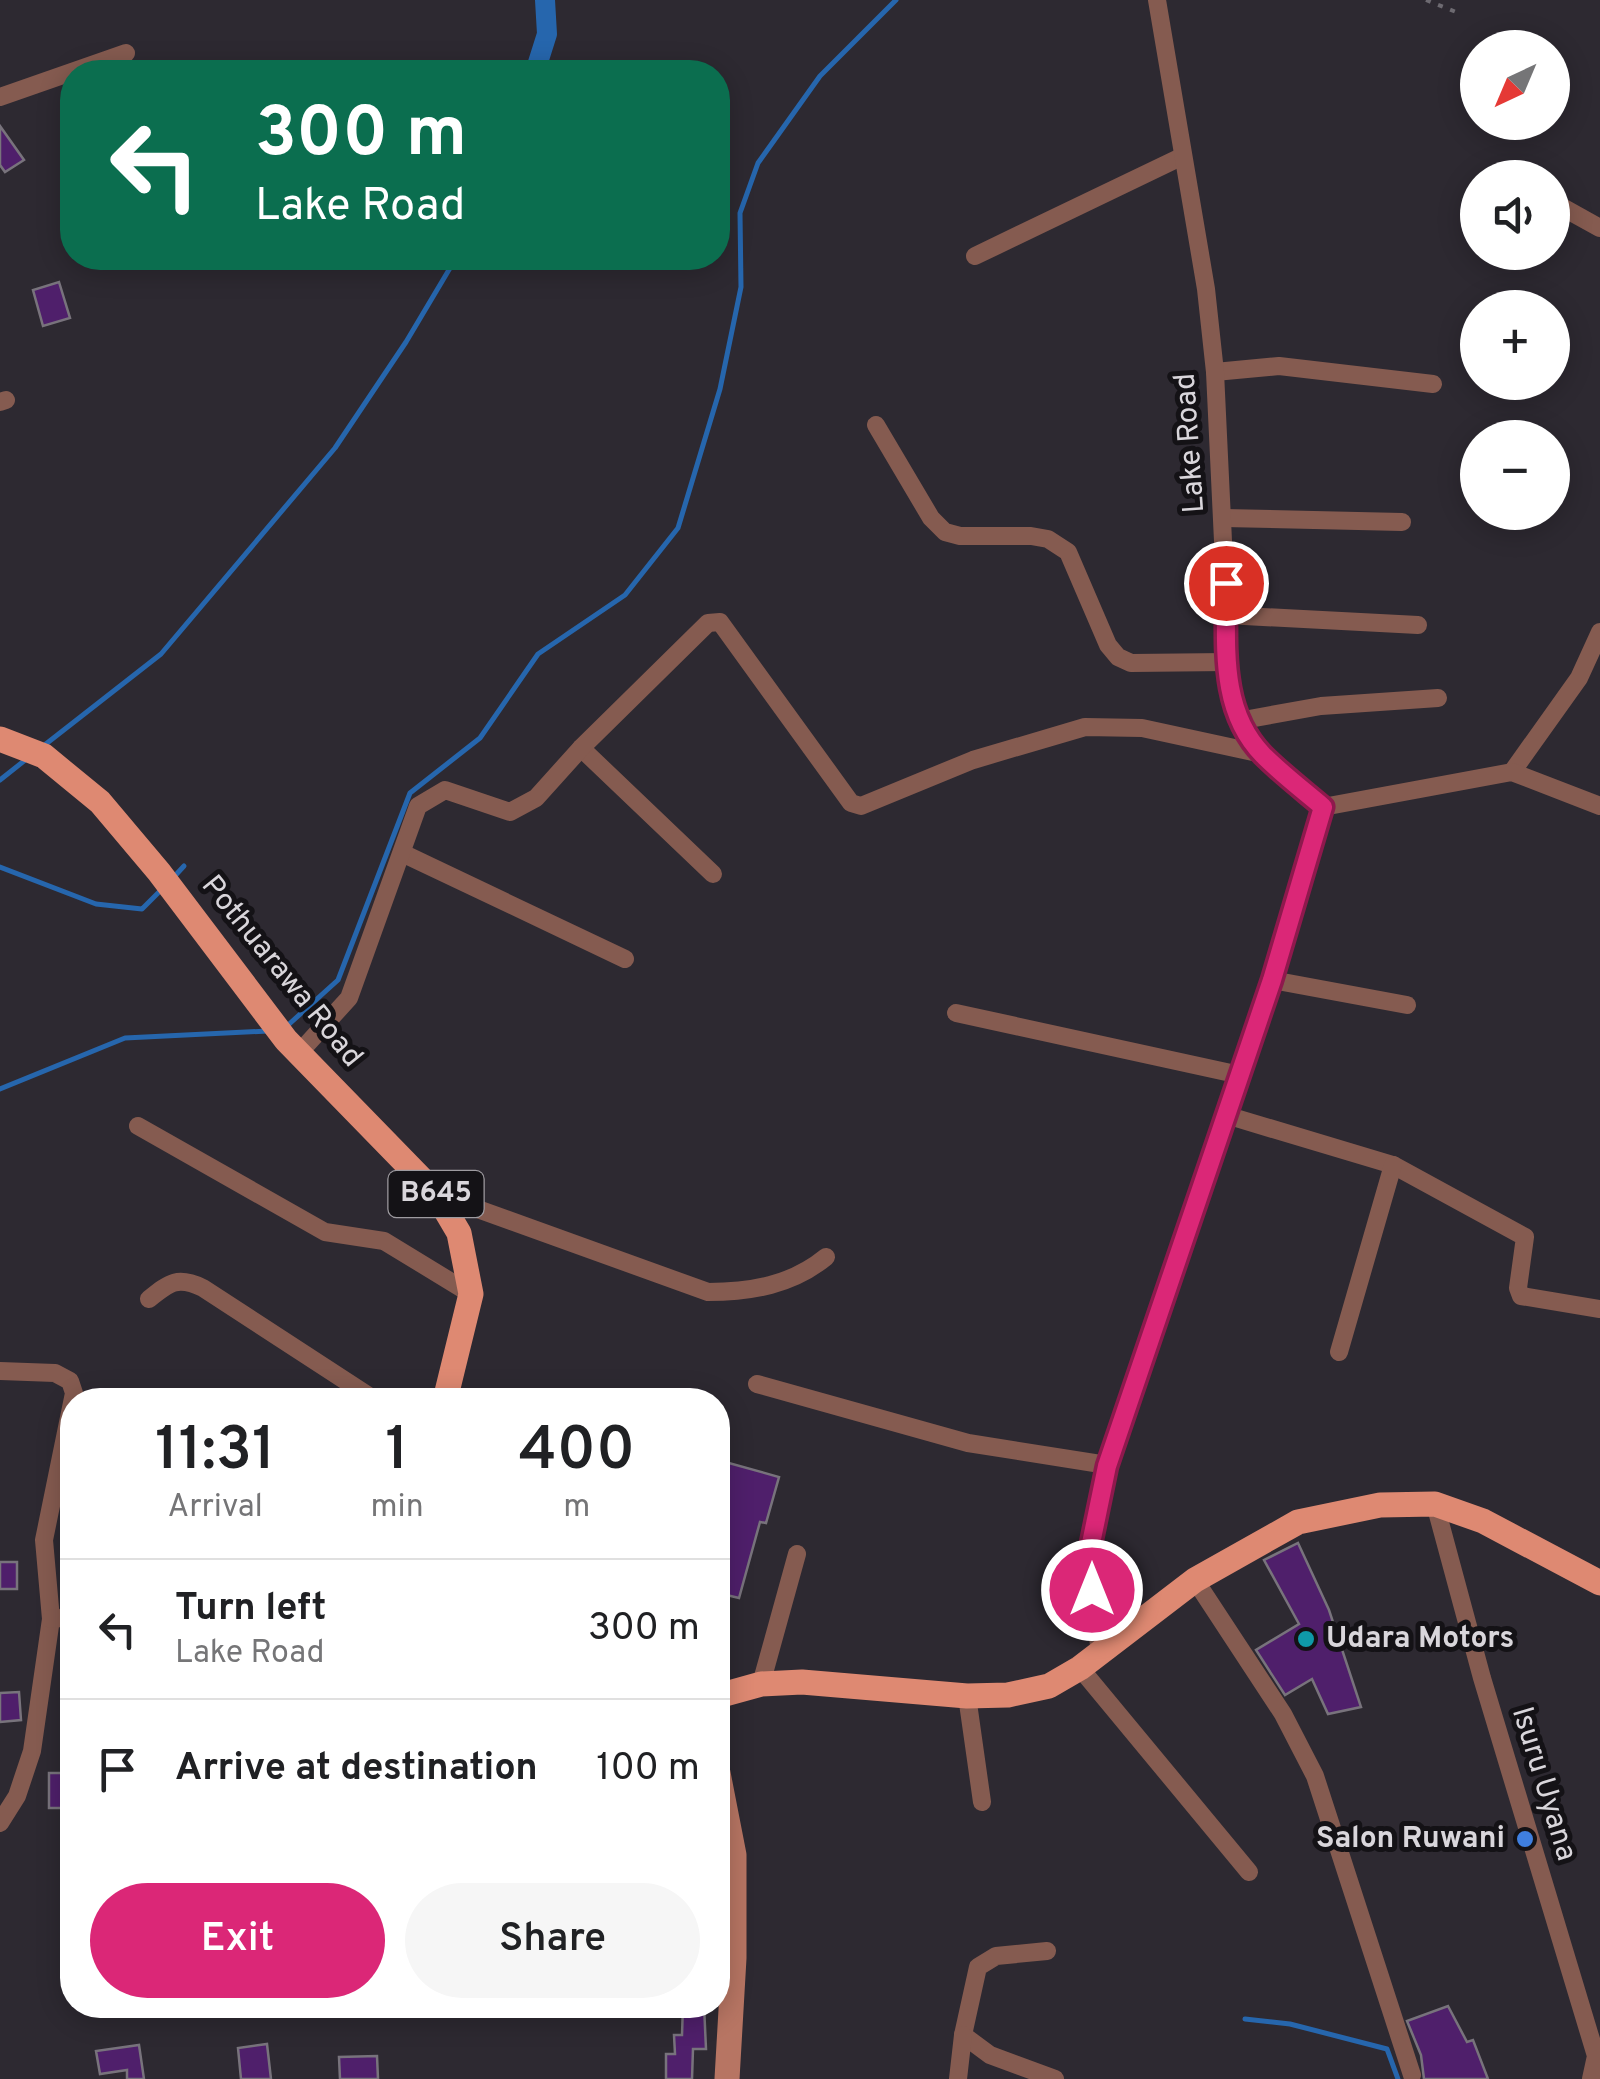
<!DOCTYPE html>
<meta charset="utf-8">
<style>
:root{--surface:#fff;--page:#f6f6f6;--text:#202124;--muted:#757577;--line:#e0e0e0;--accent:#db2777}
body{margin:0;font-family:Overpass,sans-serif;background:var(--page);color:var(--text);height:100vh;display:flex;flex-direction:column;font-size:38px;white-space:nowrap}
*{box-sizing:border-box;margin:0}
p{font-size:32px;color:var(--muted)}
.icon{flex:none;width:55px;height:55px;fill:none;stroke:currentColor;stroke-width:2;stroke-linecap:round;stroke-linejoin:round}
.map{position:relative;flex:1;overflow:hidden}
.details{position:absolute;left:60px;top:1388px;width:670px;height:630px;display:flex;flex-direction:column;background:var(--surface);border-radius:40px;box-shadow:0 5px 25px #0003}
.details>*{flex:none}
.guide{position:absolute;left:60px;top:60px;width:670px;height:210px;border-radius:40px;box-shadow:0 5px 25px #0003;background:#0b6e4f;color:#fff;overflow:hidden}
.needle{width:65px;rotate:224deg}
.buttons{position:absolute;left:1460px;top:30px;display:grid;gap:20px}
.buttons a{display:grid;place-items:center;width:110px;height:110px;border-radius:50%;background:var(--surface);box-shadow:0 5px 25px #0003;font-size:50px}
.pin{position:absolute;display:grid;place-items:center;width:85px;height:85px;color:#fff;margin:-42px;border:5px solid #fff;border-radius:50%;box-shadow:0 2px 10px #0007}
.me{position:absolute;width:110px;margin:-55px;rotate:0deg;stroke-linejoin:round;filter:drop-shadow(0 0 8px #0008)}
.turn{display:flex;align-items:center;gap:35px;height:210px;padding:0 30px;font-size:45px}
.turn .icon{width:130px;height:130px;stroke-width:2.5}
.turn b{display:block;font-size:70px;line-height:85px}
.eta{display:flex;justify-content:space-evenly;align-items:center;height:170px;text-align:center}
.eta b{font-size:60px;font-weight:600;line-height:70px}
.cta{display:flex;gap:20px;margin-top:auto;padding:20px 30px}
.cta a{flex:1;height:115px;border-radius:60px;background:var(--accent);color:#fff;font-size:40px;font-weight:600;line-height:115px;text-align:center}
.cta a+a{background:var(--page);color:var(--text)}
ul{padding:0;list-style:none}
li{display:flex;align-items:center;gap:30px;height:140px;padding:0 30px;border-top:2px solid var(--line)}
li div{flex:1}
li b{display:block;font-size:38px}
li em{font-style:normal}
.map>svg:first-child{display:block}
</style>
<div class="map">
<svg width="1600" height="2079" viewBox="0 0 1600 2079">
<rect width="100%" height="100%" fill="#2d2931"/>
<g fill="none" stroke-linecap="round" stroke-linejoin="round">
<g stroke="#2666ad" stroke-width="5">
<polyline points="42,747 161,654 335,448 406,342 456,258"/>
<polyline points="0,780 29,757"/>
<polyline points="0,867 96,904 142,909 161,890"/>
<polyline points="172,879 184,866"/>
<polyline points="287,1026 338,980 410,793 480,738 538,654 625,595 678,528 720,389 741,287 740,213 758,163 820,76 896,0"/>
<polyline points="0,1089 125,1038 268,1031"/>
<polyline points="1245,2019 1290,2024 1387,2049 1398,2079"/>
</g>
<polyline stroke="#2666ad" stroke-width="20" points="535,72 547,34 545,0"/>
</g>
<g fill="#4f1f6b" stroke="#78737c" stroke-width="2.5">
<polygon points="0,126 24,160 5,172 0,165"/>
<polygon points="59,282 70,318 43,326 33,290"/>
<polygon points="718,1460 779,1477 766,1523 760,1522 739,1598 718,1593"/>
<polygon points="1298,1543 1329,1610 1361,1707 1328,1714 1312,1679 1285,1695 1256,1650 1299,1624 1264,1560"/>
<rect x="0" y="1562" width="17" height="27"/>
<polygon points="19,1692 21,1720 0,1722 0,1693"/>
<rect x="49" y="1773" width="23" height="35"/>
<polygon points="683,2005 704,2005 706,2049 693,2049 692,2079 666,2079 666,2054 675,2054 674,2035 682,2035"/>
<polygon points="1448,2006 1467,2042 1473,2040 1488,2079 1424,2079 1421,2055 1407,2021"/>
<polygon points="267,2044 271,2079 241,2079 238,2048"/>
<polygon points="139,2045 144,2079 127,2079 127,2070 100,2074 96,2051"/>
<polygon points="377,2056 378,2079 340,2079 339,2057"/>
</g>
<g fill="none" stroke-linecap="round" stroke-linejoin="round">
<polyline stroke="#6d6a71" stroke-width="4" stroke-dasharray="5 8" stroke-linecap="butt" points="1426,0 1456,12"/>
<g stroke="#855b50" stroke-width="18">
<polyline points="0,97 126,53"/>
<polyline points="1562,207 1600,228"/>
<polyline points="975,256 1183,156"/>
<polyline points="1215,372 1279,366 1433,384"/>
<polyline points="0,402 6,400"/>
<polyline points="876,425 931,518 945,532 960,536 1031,536 1048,539 1068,552 1108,645 1118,657 1131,663 1227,662"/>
<polyline points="1224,518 1402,522"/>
<polyline points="1226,615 1418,625"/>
<polyline points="1238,721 1321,706 1438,698"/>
<polyline points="581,748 713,874"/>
<polyline points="1512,772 1579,678 1600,632"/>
<polyline points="1323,807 1512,772 1600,806"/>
<polyline points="402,853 625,959"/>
<polyline points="1272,980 1407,1005"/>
<polyline points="956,1013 1240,1075"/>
<polyline points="299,1053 349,998 418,806 445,790 510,812 536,798 581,748 708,623 720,622 851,803 861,806 973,760 1085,727 1142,728 1262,754"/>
<polyline points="1226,1115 1393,1165 1525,1237 1518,1288 1521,1296 1600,1309"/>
<polyline points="138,1126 325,1232 384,1241 471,1294"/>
<path d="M 436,1194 L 708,1292 C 751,1292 792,1285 826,1257"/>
<path d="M 149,1299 C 170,1282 178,1276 203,1288 L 375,1400"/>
<polyline points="1339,1352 1393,1165"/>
<polyline points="0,1371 55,1373 70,1381 74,1393 44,1540 51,1619 32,1751 17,1796 0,1823"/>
<polyline points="757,1384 968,1443 1107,1465"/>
<polyline points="1435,1504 1482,1678 1596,2056 1591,2079"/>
<polyline points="1195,1580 1283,1714 1315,1776 1412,2075"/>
<polyline points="51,1619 72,1617"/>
<polyline points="1100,1653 1088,1558 1107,1465 1272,980 1323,807 1262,754 1238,721 1230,689 1215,372 1206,289 1157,0"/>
<polyline points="1080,1668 1249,1872"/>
<polyline points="761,1684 797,1554"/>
<polyline points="967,1696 982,1802"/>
<polyline points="1047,1951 996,1956 978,1967 963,2035 990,2055 1055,2079"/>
<polyline points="958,2079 963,2035"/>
</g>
<polyline stroke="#b77563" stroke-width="25" points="718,1773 734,1855 734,1958 727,2079"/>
<g stroke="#de8972" stroke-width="25">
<polyline points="0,739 44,756 100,802 159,872 286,1040 436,1194 459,1233 471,1294 445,1400"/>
<polyline points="718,1696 761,1684 802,1682 967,1696 1008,1695 1049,1686 1080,1668 1195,1580 1298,1522 1380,1505 1435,1504 1483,1521 1600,1583"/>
</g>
</g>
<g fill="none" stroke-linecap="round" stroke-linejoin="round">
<g stroke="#8e194d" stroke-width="25">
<path id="route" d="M 1092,1590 L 1088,1558 L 1107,1466 L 1272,980 L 1323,807 C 1303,790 1282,774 1263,755 C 1218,709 1227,642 1226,583"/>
</g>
<use href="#route" stroke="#db2777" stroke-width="18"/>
</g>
<circle fill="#0f9aa8" stroke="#141216" stroke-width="4" cx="1306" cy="1639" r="10"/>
<circle fill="#3f7fe0" stroke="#141216" stroke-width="4" cx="1525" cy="1839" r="10"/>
<g text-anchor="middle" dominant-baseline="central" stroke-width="10" stroke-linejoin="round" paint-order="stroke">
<rect fill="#141216" stroke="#9e9ba0" stroke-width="2.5" x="388.5" y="1171" width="95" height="46" rx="8"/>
<g font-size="28" font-weight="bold" fill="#d9d6db">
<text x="436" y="1194">B645</text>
</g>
<g font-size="30" fill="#d9d6db" stroke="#141216">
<text transform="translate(1191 443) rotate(-94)">Lake Road</text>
<text transform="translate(281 972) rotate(51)">Pothuarawa Road</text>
<text transform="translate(1543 1784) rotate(73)">Isuru Uyana</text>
</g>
<g font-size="30" font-weight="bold" fill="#d9d6db" stroke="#141216" text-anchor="start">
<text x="1326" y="1639">Udara Motors</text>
<text x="1505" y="1839" text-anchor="end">Salon Ruwani</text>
</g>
</g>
</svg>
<div class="buttons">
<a><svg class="needle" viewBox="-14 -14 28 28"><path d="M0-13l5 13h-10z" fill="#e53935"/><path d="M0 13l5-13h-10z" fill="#757577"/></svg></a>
<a><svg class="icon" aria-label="sound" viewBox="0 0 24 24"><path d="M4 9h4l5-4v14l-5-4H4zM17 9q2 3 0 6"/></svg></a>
<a>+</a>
<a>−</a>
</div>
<div class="pin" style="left:1226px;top:583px;background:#d93025"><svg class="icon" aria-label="arrive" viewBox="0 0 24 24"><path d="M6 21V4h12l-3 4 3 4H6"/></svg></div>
<svg class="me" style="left:1092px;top:1590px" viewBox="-20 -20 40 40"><circle r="17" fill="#db2777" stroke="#fff" stroke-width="3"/><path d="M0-11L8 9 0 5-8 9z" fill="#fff"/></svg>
<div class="guide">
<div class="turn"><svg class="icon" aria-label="left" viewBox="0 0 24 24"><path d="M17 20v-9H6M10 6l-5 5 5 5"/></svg><div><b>300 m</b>Lake Road</div></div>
</div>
<section class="details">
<div class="eta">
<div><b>11:31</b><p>Arrival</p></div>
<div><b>1</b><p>min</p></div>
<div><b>400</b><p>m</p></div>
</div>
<ul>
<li><svg class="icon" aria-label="left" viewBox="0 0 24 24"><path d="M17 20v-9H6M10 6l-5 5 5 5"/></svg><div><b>Turn left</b><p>Lake Road</p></div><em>300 m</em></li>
<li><svg class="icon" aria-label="arrive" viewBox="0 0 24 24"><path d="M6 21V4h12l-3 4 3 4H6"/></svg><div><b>Arrive at destination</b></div><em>100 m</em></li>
</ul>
<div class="cta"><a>Exit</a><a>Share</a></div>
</section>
</div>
